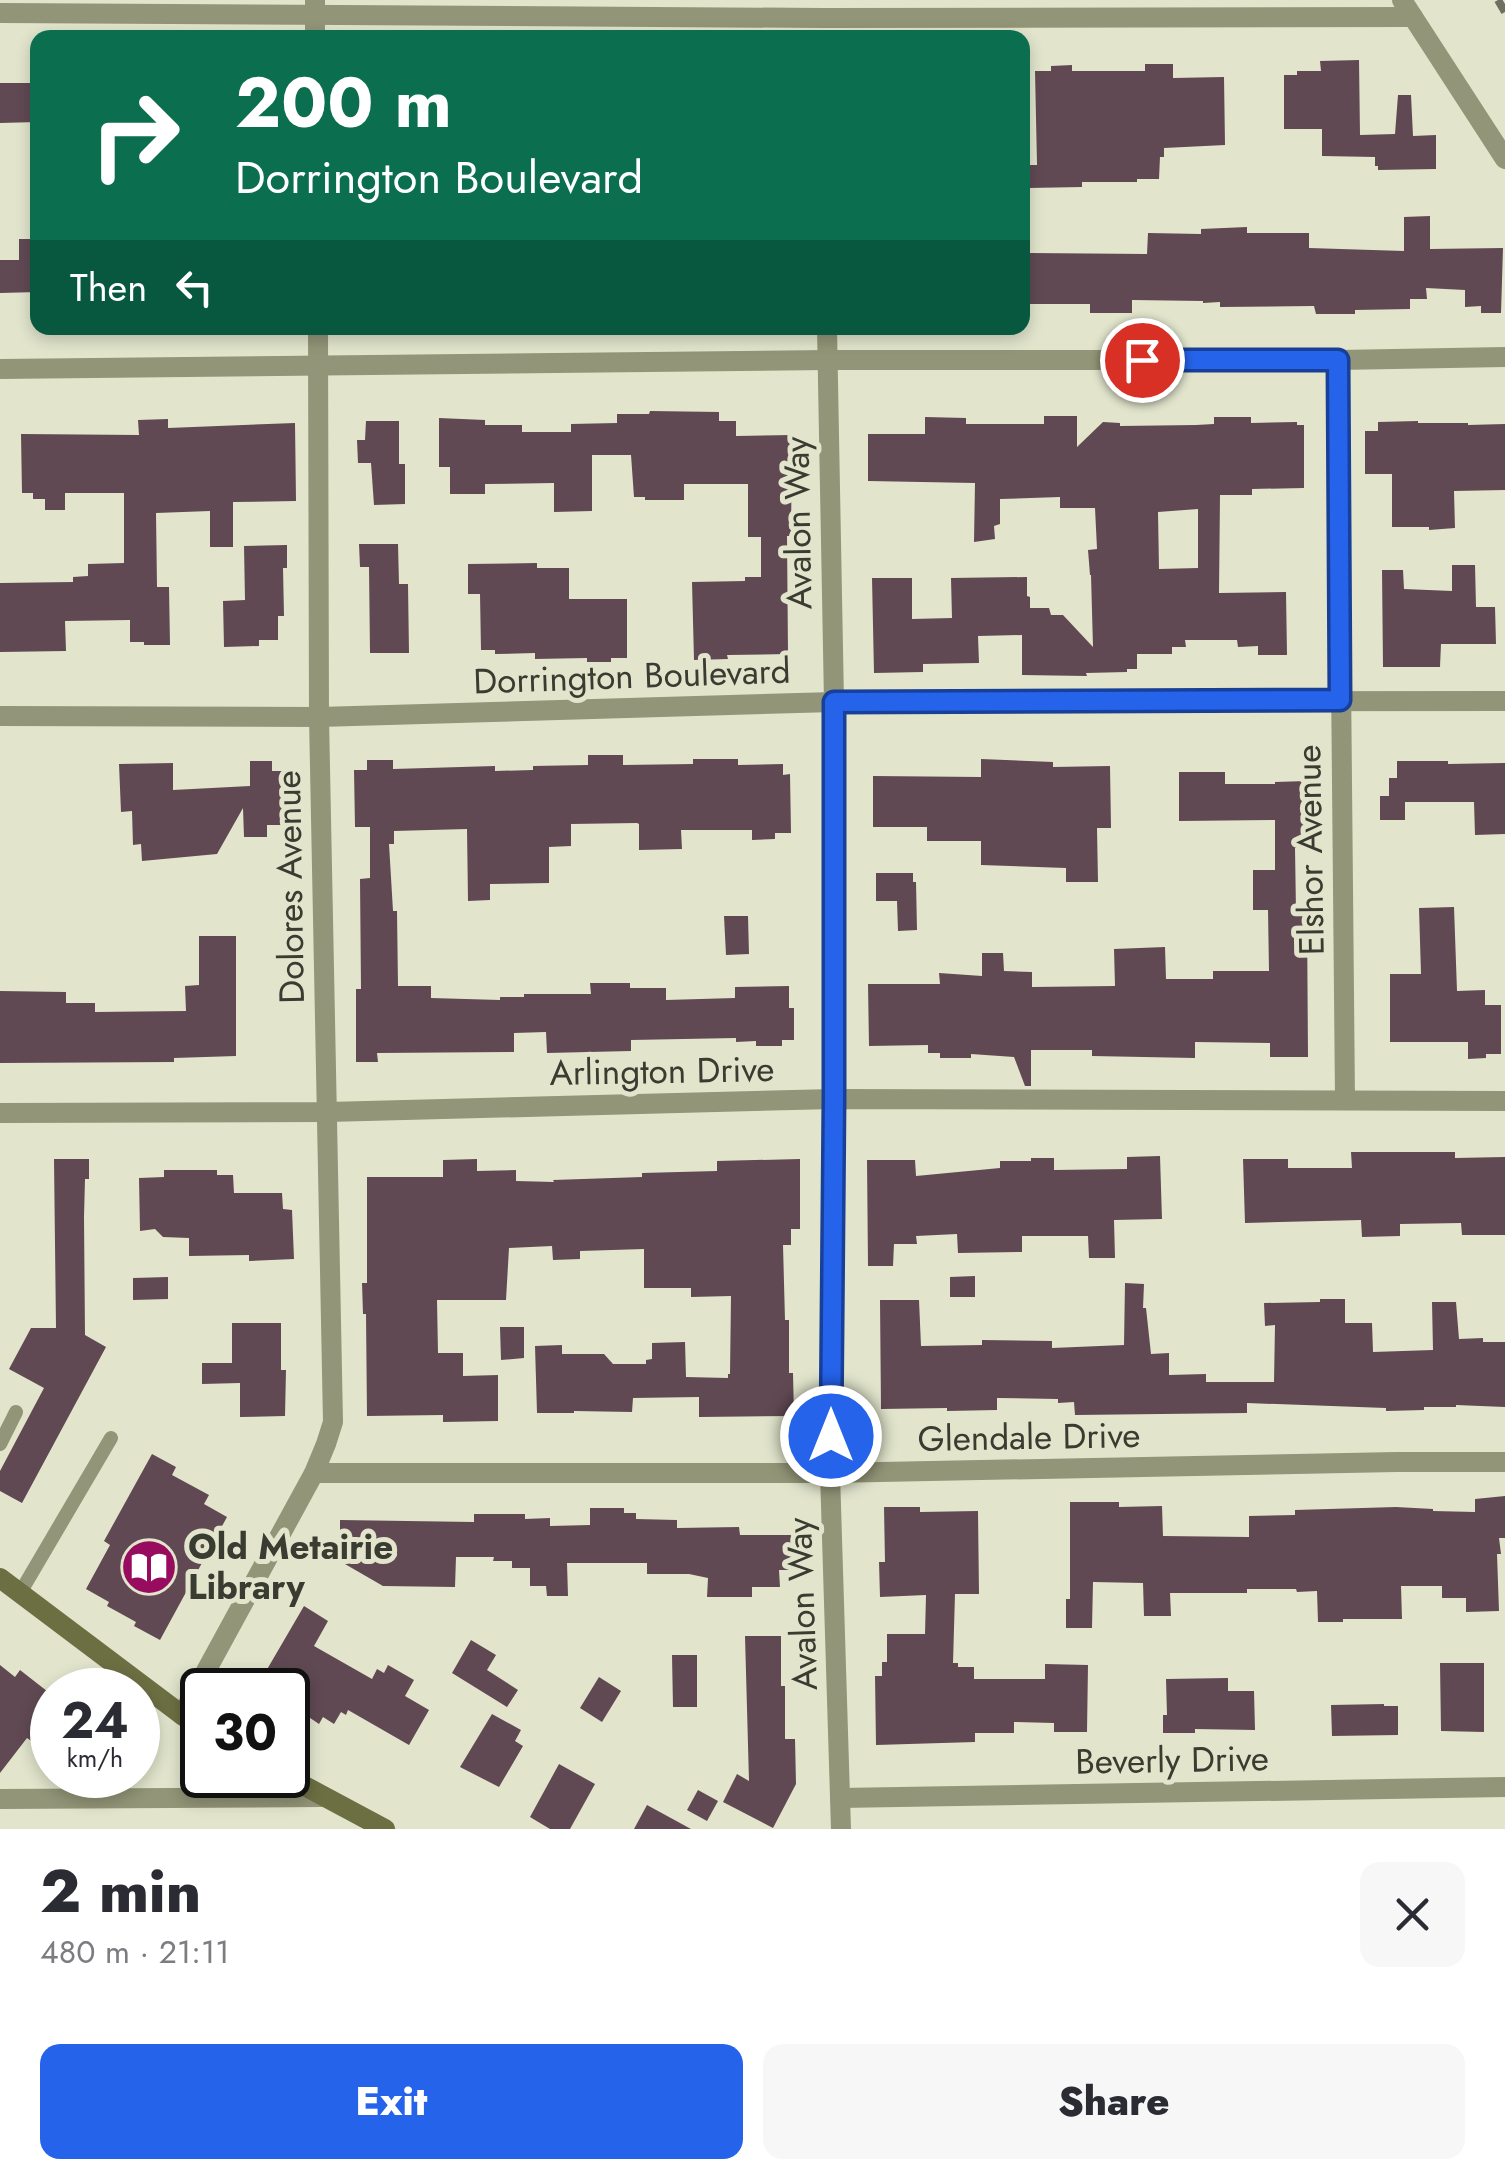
<!DOCTYPE html>
<meta charset="utf-8">
<style>
:root{--surface:#fff;--page:#f7f7f7;--text:#2b2b33;--muted:#7c7c81;--accent:#2563eb}
body{margin:0;font-family:Jost,sans-serif;background:var(--page);color:var(--text);height:100vh;display:flex;flex-direction:column;font-size:38px;white-space:nowrap}
*{box-sizing:border-box;margin:0}
p{font-size:32px;color:var(--muted)}
.icon{flex:none;width:55px;height:55px;fill:none;stroke:currentColor;stroke-width:2;stroke-linecap:round;stroke-linejoin:round}
.map{position:relative;height:1829px;overflow:hidden}
.panel{display:flex;flex-direction:column;background:var(--surface);flex:1}
.panel>*{flex:none}
.hud{position:absolute;left:30px;top:30px;width:1000px;height:305px;border-radius:20px;box-shadow:0 5px 15px #0003;background:#0b6e4f;color:#fff;overflow:hidden}
.speed{position:absolute;left:30px;top:1668px;display:flex;gap:20px;font-size:50px;font-weight:700;text-align:center}
.speed>*{display:grid;place-content:center;width:130px;height:130px;border-radius:50%;background:var(--surface);box-shadow:0 5px 15px #0003;line-height:1}
.speed small{font-size:25px;font-weight:400}
.speed .limit{border:5px solid #111;border-radius:15px;background:#fff;color:#111}
.pin{position:absolute;display:grid;place-items:center;width:85px;height:85px;color:#fff;margin:-42px;border:5px solid #fff;border-radius:50%;box-shadow:0 2px 10px #0007}
.me{position:absolute;width:110px;margin:-55px;rotate:0deg;stroke-linejoin:round;filter:drop-shadow(0 0 8px #0008)}
.turn{display:flex;align-items:center;gap:35px;height:210px;padding:0 40px;font-size:45px}
.turn .icon{width:130px;height:130px;stroke-width:2.5}
.turn b{display:block;font-size:70px;line-height:85px}
.then{display:flex;align-items:center;height:95px;padding:0 40px;background:#0003;gap:20px;font-size:38px}
.round{display:grid;place-items:center;flex:none;width:105px;height:105px;border-radius:20px;background:var(--page)}
.head{display:flex;align-items:center;justify-content:space-between;height:170px;padding:0 40px}
h1{font-size:60px;font-weight:800;line-height:75px}
.primary-button{display:flex;gap:20px;margin-top:auto;padding:20px 40px}
.primary-button a{flex:1;height:115px;border-radius:20px;background:var(--accent);color:#fff;font-size:40px;font-weight:800;line-height:115px;text-align:center}
.primary-button a+a{background:var(--page);color:var(--text)}
.map>svg:first-child{display:block}
</style>
<div class="map">
<svg width="1505" height="1829" viewBox="0 0 1505 1829">
<rect width="100%" height="100%" fill="#e2e5cc"/>
<g fill="#604953" fill-rule="evenodd">
<polygon points="1359,60 1360,135 1395,134 1398,95 1411,95 1413,136 1436,135 1436,169 1378,170 1378,166 1375,166 1375,157 1322,156 1322,129 1284,129 1284,75 1297,75 1297,71 1321,71 1320,61"/>
<polygon points="1145,64 1173,64 1173,78 1224,77 1225,145 1164,148 1164,157 1160,157 1159,179 1137,179 1137,182 1082,182 1082,187 1029,188 1029,165 1037,165 1035,71 1051,71 1051,66 1072,65 1072,71 1145,71"/>
<polygon points="0,83 38,83 38,122 0,123"/>
<polygon points="1430,216 1430,249 1503,248 1501,313 1481,313 1481,306 1465,307 1465,290 1426,288 1427,299 1410,299 1410,309 1355,310 1355,314 1316,314 1314,306 1220,307 1220,302 1203,303 1203,301 1132,300 1132,313 1090,313 1090,304 1029,304 1029,253 1147,254 1148,233 1201,234 1201,229 1247,227 1247,233 1309,233 1309,248 1404,251 1404,217"/>
<polygon points="19,239 38,239 38,292 0,293 0,260 19,260"/>
<polygon points="650,411 719,412 719,421 736,421 736,436 792,435 791,536 787,536 788,654 727,655 728,659 694,660 692,582 745,581 745,577 761,577 761,537 748,537 748,484 684,484 684,500 645,500 645,497 634,497 631,455 592,455 592,511 554,512 554,483 485,484 485,494 450,494 450,467 439,467 439,418 485,420 485,425 522,425 522,432 571,432 571,424 617,423 617,414 649,414"/>
<path d="M 1044,416 L 1077,416 L 1077,447 L 1103,422 L 1120,423 L 1120,426 L 1196,425 L 1214,424 L 1214,417 L 1251,417 L 1251,423 L 1297,422 L 1297,425 L 1304,425 L 1304,488 L 1252,489 L 1252,495 L 1220,495 L 1219,593 L 1286,592 L 1287,655 L 1258,655 L 1258,646 L 1238,647 L 1237,640 L 1185,640 L 1186,647 L 1172,647 L 1172,654 L 1137,654 L 1137,669 L 1127,669 L 1127,672 L 1086,673 L 1087,676 L 1022,675 L 1022,635 L 978,636 L 979,663 L 923,664 L 923,672 L 874,673 L 872,578 L 912,578 L 912,619 L 952,618 L 951,578 L 1027,577 L 1027,596 L 1030,597 L 1030,608 L 1049,608 L 1051,615 L 1063,615 L 1093,647 L 1091,575 L 1090,575 L 1088,550 L 1097,549 L 1095,508 L 1060,508 L 1060,497 L 1000,499 L 1000,524 L 994,526 L 995,539 L 974,542 L 975,483 L 868,481 L 868,434 L 925,434 L 925,417 L 966,418 L 966,424 L 1044,424 ZM 1198,509 L 1198,568 L 1159,569 L 1158,512 Z"/>
<polygon points="168,419 168,428 295,423 296,501 233,502 233,547 210,547 210,511 156,513 157,587 169,587 170,645 144,645 144,642 130,642 130,620 65,621 66,651 0,652 0,583 73,582 73,577 88,576 88,564 124,563 124,493 65,493 65,510 45,510 45,499 33,499 33,493 22,493 21,434 139,435 138,420"/>
<polygon points="366,421 399,421 399,464 405,464 405,504 374,505 371,463 358,463 357,440 365,440"/>
<polygon points="1418,421 1418,423 1468,423 1468,425 1505,424 1505,490 1454,491 1455,528 1429,530 1429,527 1392,527 1392,474 1365,474 1365,431 1378,431 1378,422"/>
<polygon points="359,544 398,544 399,584 408,584 409,653 370,653 369,567 360,567"/>
<polygon points="287,545 287,568 283,568 284,616 278,616 278,640 259,640 259,646 224,647 223,601 245,600 244,546"/>
<polygon points="537,563 537,568 569,568 569,599 627,599 627,658 611,658 611,662 587,662 587,658 535,659 535,653 495,654 495,650 481,650 480,594 468,594 468,564"/>
<polygon points="1452,565 1475,565 1476,607 1495,607 1496,644 1441,644 1440,667 1383,667 1382,570 1403,570 1404,589 1452,591"/>
<polygon points="588,755 623,755 623,765 693,764 693,759 738,759 738,765 783,764 783,775 790,774 791,833 775,833 775,839 752,840 752,830 681,830 682,849 639,850 639,824 637,823 571,824 571,846 549,847 549,883 490,884 490,900 468,901 467,829 394,831 394,844 389,844 393,911 397,911 398,986 431,986 431,998 500,1000 500,997 524,997 524,994 591,994 590,983 630,983 630,988 666,988 666,1000 735,998 735,987 789,986 789,1008 794,1008 794,1040 782,1040 782,1046 756,1046 756,1041 736,1042 736,1038 631,1040 631,1051 547,1053 546,1032 514,1033 514,1052 377,1053 378,1062 356,1062 356,989 361,989 360,879 370,878 370,827 355,827 354,770 367,770 367,760 393,760 393,769 495,766 495,771 533,770 533,766 588,765"/>
<polygon points="981,759 1053,762 1053,767 1110,766 1111,828 1097,828 1098,882 1066,882 1066,868 981,865 981,841 927,841 927,827 873,827 873,776 981,777"/>
<polygon points="250,761 272,761 272,771 287,771 288,825 267,825 267,837 244,837 243,808 217,854 142,861 141,844 133,845 132,811 121,812 119,764 173,763 173,790 250,786"/>
<polygon points="1397,761 1448,761 1448,764 1505,763 1505,834 1475,835 1474,802 1405,802 1405,820 1380,820 1380,796 1389,796 1389,778 1397,778"/>
<polygon points="1179,772 1225,772 1225,784 1275,784 1275,782 1307,781 1308,824 1316,824 1316,848 1295,848 1296,912 1307,912 1308,1057 1270,1057 1270,1043 1195,1042 1195,1058 1092,1056 1092,1050 1031,1050 1031,1086 1025,1086 1014,1057 971,1054 971,1058 940,1058 940,1053 928,1053 928,1045 869,1046 868,984 940,984 939,973 982,976 982,953 1003,953 1004,971 1032,972 1032,987 1115,986 1114,949 1165,947 1166,979 1213,979 1213,971 1269,971 1268,910 1253,910 1253,870 1275,870 1275,820 1179,821"/>
<polygon points="876,873 913,873 913,882 916,882 917,930 898,931 897,901 876,901"/>
<polygon points="1454,907 1457,991 1485,990 1485,1005 1501,1005 1501,1054 1486,1054 1486,1058 1468,1059 1468,1042 1390,1042 1390,974 1421,974 1419,908"/>
<polygon points="724,916 748,916 749,954 726,955"/>
<polygon points="199,936 236,936 236,1056 174,1058 174,1062 0,1063 0,991 66,992 66,1003 95,1003 95,1012 186,1011 185,986 199,985"/>
<polygon points="1351,1152 1455,1152 1455,1158 1505,1157 1505,1235 1462,1235 1461,1223 1400,1224 1400,1236 1362,1237 1361,1220 1245,1223 1243,1159 1288,1159 1288,1168 1352,1168"/>
<polygon points="1160,1156 1162,1219 1114,1220 1115,1258 1089,1258 1088,1236 1022,1236 1022,1252 958,1253 957,1234 916,1236 917,1244 894,1244 893,1266 868,1266 867,1160 915,1160 916,1176 1000,1168 1000,1161 1031,1161 1031,1158 1054,1158 1054,1170 1127,1169 1127,1157"/>
<polygon points="54,1159 89,1159 89,1179 85,1179 84,1217 85,1335 106,1347 22,1503 0,1491 0,1471 44,1388 9,1369 31,1328 56,1328"/>
<polygon points="477,1159 477,1171 516,1170 516,1181 554,1182 553,1180 642,1177 642,1173 717,1171 717,1161 800,1159 800,1229 791,1229 791,1245 783,1245 785,1320 789,1320 789,1373 793,1373 794,1416 699,1417 699,1397 633,1398 632,1412 574,1411 574,1413 537,1413 535,1346 562,1345 562,1354 604,1354 613,1364 646,1364 646,1360 652,1359 652,1343 685,1342 686,1377 728,1378 728,1374 730,1374 731,1296 691,1297 691,1288 644,1288 644,1249 580,1251 580,1259 553,1260 552,1246 509,1248 506,1300 437,1300 438,1353 463,1353 463,1376 498,1375 498,1421 443,1422 443,1415 367,1416 366,1314 363,1314 362,1283 367,1283 367,1177 443,1177 443,1160"/>
<polygon points="164,1170 217,1170 217,1175 233,1175 234,1193 282,1193 283,1209 292,1210 294,1259 249,1261 249,1255 189,1256 189,1238 163,1237 155,1229 140,1231 139,1178 164,1177"/>
<polygon points="975,1276 975,1297 950,1297 950,1277"/>
<polygon points="168,1277 168,1299 133,1300 133,1278"/>
<polygon points="1125,1283 1144,1284 1143,1308 1146,1308 1151,1354 1169,1353 1169,1375 1206,1374 1206,1382 1274,1382 1275,1325 1265,1326 1264,1303 1320,1302 1320,1299 1345,1299 1345,1323 1372,1323 1373,1352 1433,1350 1432,1302 1456,1302 1459,1339 1483,1338 1483,1342 1505,1342 1505,1407 1456,1405 1456,1407 1424,1407 1424,1410 1386,1411 1386,1408 1247,1403 1247,1413 1075,1415 1074,1402 1058,1403 1058,1399 997,1398 997,1410 947,1411 947,1408 881,1409 880,1300 919,1300 921,1346 982,1345 982,1340 1052,1341 1052,1348 1124,1345"/>
<polygon points="232,1323 281,1323 281,1370 286,1370 285,1416 240,1417 240,1383 202,1384 202,1363 232,1363"/>
<polygon points="500,1327 524,1327 524,1358 501,1360"/>
<polygon points="152,1454 176,1467 172,1475 209,1495 204,1504 227,1517 160,1640 134,1626 136,1622 107,1606 109,1602 86,1589 110,1545 104,1541"/>
<polygon points="1505,1496 1505,1538 1499,1538 1501,1554 1497,1554 1499,1611 1466,1612 1466,1598 1442,1598 1442,1586 1401,1586 1402,1619 1343,1619 1343,1622 1318,1622 1317,1591 1297,1592 1296,1589 1247,1589 1247,1593 1170,1593 1171,1616 1144,1616 1143,1583 1093,1582 1092,1628 1066,1628 1066,1599 1070,1599 1070,1502 1119,1502 1119,1507 1162,1506 1163,1536 1249,1537 1249,1516 1295,1515 1295,1510 1396,1507 1433,1509 1433,1511 1475,1512 1475,1499"/>
<polygon points="884,1507 920,1507 920,1512 978,1511 979,1594 955,1594 953,1663 958,1663 958,1667 974,1667 974,1679 1045,1679 1045,1664 1088,1665 1087,1732 1054,1732 1054,1723 1014,1722 1014,1733 975,1733 975,1742 876,1745 875,1676 882,1676 882,1662 887,1662 887,1634 925,1634 926,1595 880,1597 879,1562 885,1562"/>
<polygon points="590,1508 624,1508 624,1513 636,1513 636,1519 677,1520 677,1528 739,1527 740,1535 804,1535 804,1570 779,1570 780,1587 752,1587 752,1597 707,1597 708,1578 689,1574 647,1574 647,1563 567,1563 568,1596 547,1596 546,1586 530,1586 530,1568 512,1568 512,1561 493,1561 494,1557 456,1557 455,1587 383,1586 338,1560 340,1552 340,1520 474,1522 474,1514 525,1514 525,1519 550,1518 550,1526 590,1525"/>
<polygon points="304,1606 328,1621 314,1646 372,1679 377,1669 384,1673 388,1665 414,1680 405,1696 429,1710 409,1745 348,1710 346,1715 341,1712 334,1724 323,1717 319,1724 288,1703 288,1690 255,1690"/>
<polygon points="745,1636 781,1636 781,1686 785,1686 785,1739 795,1739 796,1784 773,1828 723,1802 737,1774 749,1781"/>
<polygon points="471,1640 496,1655 487,1670 518,1690 507,1707 452,1673"/>
<polygon points="672,1655 697,1655 697,1707 673,1707"/>
<polygon points="1440,1663 1484,1663 1484,1732 1441,1731"/>
<polygon points="0,1665 15,1677 20,1670 52,1695 52,1748 44,1742 40,1747 27,1738 0,1773"/>
<polygon points="599,1677 621,1691 602,1722 580,1708"/>
<polygon points="1228,1678 1228,1691 1254,1691 1255,1730 1195,1729 1195,1733 1163,1733 1163,1715 1167,1715 1166,1679"/>
<polygon points="1384,1704 1384,1706 1398,1706 1398,1735 1332,1736 1331,1705"/>
<polygon points="492,1714 521,1730 515,1741 523,1746 499,1787 460,1767"/>
<polygon points="559,1764 595,1784 570,1829 550,1829 530,1817"/>
<polygon points="698,1790 718,1801 707,1821 687,1810"/>
<polygon points="647,1805 691,1829 634,1829"/>
</g>
<g fill="none" stroke-linecap="round" stroke-linejoin="round">
<g stroke="#929577" stroke-width="14">
<polyline points="0,1444 16,1412"/>
<polyline points="20,1593 111,1438"/>
</g>
<g stroke="#929577" stroke-width="20">
<polyline points="315,0 315,38"/>
<polyline points="1402,0 1505,159"/>
<polyline points="0,13 824,18 1413,17"/>
<polyline points="827,328 834,702 834,1099 830,1473 841,1829"/>
<polyline points="1338,360 1345,1100"/>
<polyline points="0,369 827,360 1338,360 1505,357"/>
<polyline points="0,716 319,717 834,702 1505,701"/>
<polyline points="0,1113 328,1112 834,1099 1505,1101"/>
<polyline points="314,1473 830,1473 1397,1462 1505,1462"/>
<polyline points="182,1715 314,1473 326,1444 333,1422 319,717 318,328"/>
<polyline points="840,1798 1505,1787"/>
<polyline points="0,1799 322,1797"/>
</g>
<g stroke="#6c6f42" stroke-width="20">
<polyline points="0,1578 182,1715 202,1728"/>
<polyline points="284,1775 385,1829"/>
</g>
<polyline stroke="#6d6f60" stroke-width="8" stroke-dasharray="20 10" stroke-linecap="butt" points="1498,0 1505,12"/>
</g>
<g fill="none" stroke-linecap="round" stroke-linejoin="round">
<g stroke="#184099" stroke-width="25">
<polyline id="route" points="831,1436 834,1098 834,702 1340,700 1338,360 1142,360"/>
</g>
<use href="#route" stroke="#2563eb" stroke-width="18"/>
</g>
<defs>
<g id="library-disc" transform="scale(2.875)"><circle r="9.5" fill="#980c60" stroke="#e2e5cc"/><path d="M-6-4Q-3-5.5-.7-3.5V5Q-3 3-6 4ZM6-4Q3-5.5 .7-3.5V5Q3 3 6 4Z" fill="#fff"/></g>
</defs>
<g fill-rule="evenodd">
<use href="#library-disc" x="149" y="1567"/>
</g>
<g text-anchor="middle" dominant-baseline="central" stroke-width="10" stroke-linejoin="round" paint-order="stroke">
<g font-size="35" fill="#3a3b31" stroke="#e2e5cc">
<text transform="translate(798 523) rotate(-91)">Avalon Way</text>
<text transform="translate(632 676) rotate(-2)">Dorrington Boulevard</text>
<text transform="translate(1310 850) rotate(-91)">Elshor Avenue</text>
<text transform="translate(290 887) rotate(-91)">Dolores Avenue</text>
<text transform="translate(662 1071) rotate(-1)">Arlington Drive</text>
<text transform="translate(1029 1437) rotate(-1)">Glendale Drive</text>
<text transform="translate(802 1604) rotate(-92)">Avalon Way</text>
<text transform="translate(1172 1760) rotate(-1)">Beverly Drive</text>
</g>
<g font-size="35" font-weight="bold" fill="#3a3b31" stroke="#e2e5cc" text-anchor="start">
<text x="188" y="1547">Old Metairie<tspan x="188" dy="40">Library</tspan></text>
</g>
</g>
</svg>
<div class="speed"><div>24<small>km/h</small></div><div class="limit">30</div></div>
<div class="pin" style="left:1142px;top:360px;background:#d93025"><svg class="icon" aria-label="arrive" viewBox="0 0 24 24"><path d="M6 21V4h12l-3 4 3 4H6"/></svg></div>
<svg class="me" style="left:831px;top:1436px" viewBox="-20 -20 40 40"><circle r="17" fill="#2563eb" stroke="#fff" stroke-width="3"/><path d="M0-11L8 9 0 5-8 9z" fill="#fff"/></svg>
<div class="hud">
<div class="turn"><svg class="icon" aria-label="right" viewBox="0 0 24 24"><path d="M7 20v-9h11M14 6l5 5-5 5"/></svg><div><b>200 m</b>Dorrington Boulevard</div></div>
<div class="then">Then<svg class="icon" aria-label="left" viewBox="0 0 24 24"><path d="M17 20v-9H6M10 6l-5 5 5 5"/></svg></div>
</div>
</div>
<section class="panel">
<div class="head"><div><h1>2 min</h1><p>480 m · 21:11</p></div><a class="round"><svg class="icon" aria-label="close" viewBox="0 0 24 24"><path d="M6 6l12 12M18 6L6 18"/></svg></a></div>
<div class="primary-button"><a>Exit</a><a>Share</a></div>
</section>
